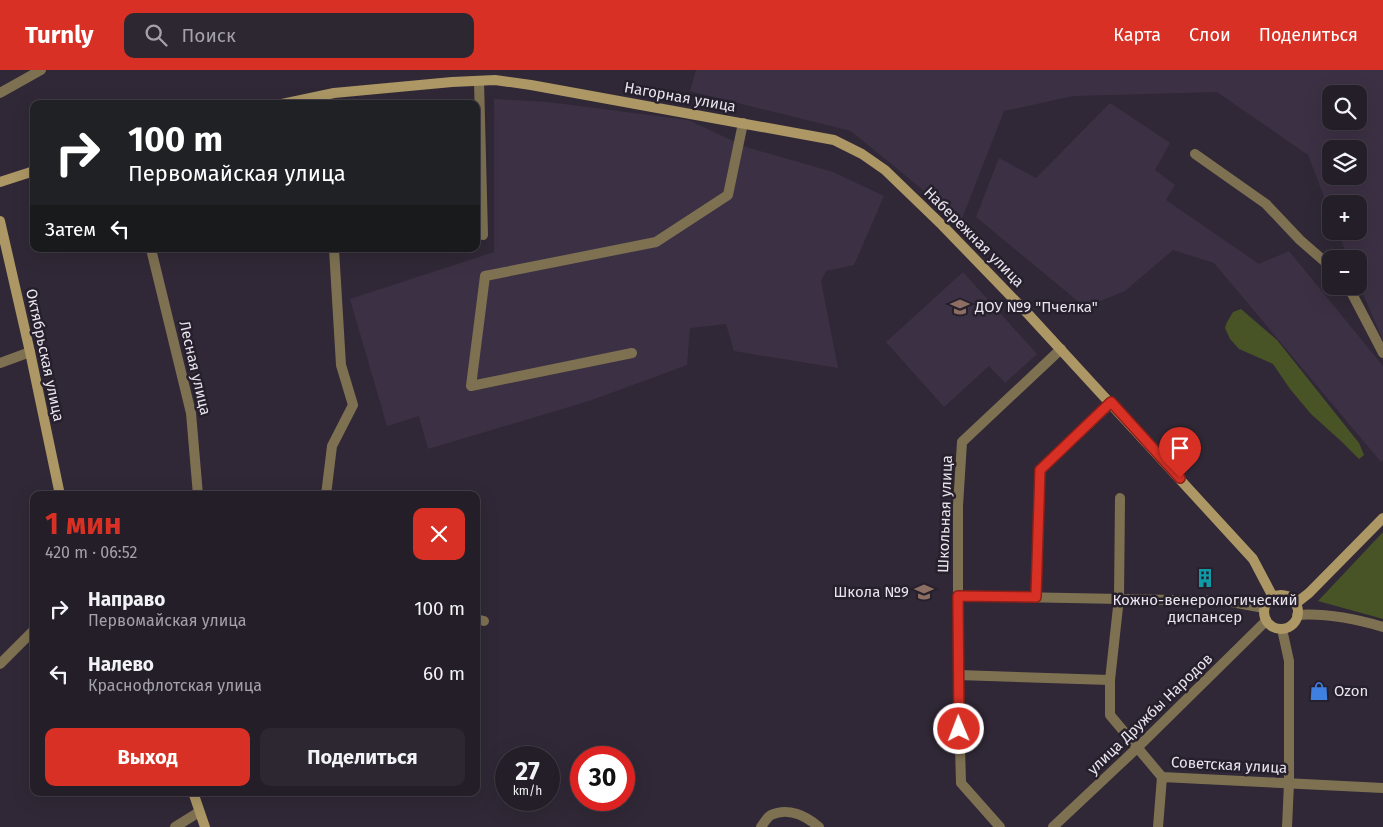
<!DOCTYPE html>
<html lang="ru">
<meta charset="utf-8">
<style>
:root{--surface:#241e28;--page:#2c2730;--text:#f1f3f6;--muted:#a3a2a8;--line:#413c45;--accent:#d93025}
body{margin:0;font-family:"Fira Sans",sans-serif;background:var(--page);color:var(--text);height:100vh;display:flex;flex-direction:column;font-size:19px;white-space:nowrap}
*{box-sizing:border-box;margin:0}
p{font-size:16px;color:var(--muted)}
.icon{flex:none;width:28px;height:28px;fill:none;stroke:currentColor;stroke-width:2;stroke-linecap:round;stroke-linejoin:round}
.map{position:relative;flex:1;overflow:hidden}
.sheet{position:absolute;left:30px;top:421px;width:450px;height:305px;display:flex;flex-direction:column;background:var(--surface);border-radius:10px;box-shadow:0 5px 20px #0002,0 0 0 1px var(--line)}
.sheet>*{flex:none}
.guide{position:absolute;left:30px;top:30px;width:450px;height:152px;border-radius:10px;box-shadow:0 5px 20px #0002,0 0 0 1px var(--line);background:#202124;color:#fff;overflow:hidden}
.buttons{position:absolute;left:1322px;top:15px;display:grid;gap:10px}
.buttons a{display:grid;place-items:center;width:45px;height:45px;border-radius:10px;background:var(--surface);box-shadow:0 5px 20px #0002,0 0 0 1px var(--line);font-size:25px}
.speed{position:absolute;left:495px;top:676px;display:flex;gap:10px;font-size:25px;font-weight:700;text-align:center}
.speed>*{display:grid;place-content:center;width:65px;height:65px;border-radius:50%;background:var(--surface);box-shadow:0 5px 20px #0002,0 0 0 1px var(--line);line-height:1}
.speed small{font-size:12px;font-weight:400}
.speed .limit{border:8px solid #d22;background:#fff;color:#111}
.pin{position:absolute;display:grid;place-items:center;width:42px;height:42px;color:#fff;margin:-51px -21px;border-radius:50% 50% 50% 0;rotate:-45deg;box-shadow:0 0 5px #0007}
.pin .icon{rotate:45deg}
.me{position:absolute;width:55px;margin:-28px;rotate:359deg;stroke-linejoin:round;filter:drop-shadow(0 0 4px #0008)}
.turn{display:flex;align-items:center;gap:18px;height:105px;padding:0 15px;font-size:22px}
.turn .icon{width:65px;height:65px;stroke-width:2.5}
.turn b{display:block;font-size:35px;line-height:42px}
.then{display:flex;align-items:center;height:48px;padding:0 15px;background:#0003;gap:10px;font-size:19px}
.round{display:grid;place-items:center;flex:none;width:52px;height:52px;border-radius:10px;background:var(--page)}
.overview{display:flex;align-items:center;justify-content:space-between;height:85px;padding:0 15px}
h1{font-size:30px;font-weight:700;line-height:38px;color:var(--accent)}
.primary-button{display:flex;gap:10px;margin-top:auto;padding:10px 15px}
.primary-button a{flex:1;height:58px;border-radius:10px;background:var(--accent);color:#fff;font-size:20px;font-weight:700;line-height:58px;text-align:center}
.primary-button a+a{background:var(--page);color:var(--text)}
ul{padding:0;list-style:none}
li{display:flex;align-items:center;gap:15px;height:65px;padding:0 15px}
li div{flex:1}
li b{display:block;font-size:19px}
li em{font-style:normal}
header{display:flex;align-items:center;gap:30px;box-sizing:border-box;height:70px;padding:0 25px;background:var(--accent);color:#fff}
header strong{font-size:24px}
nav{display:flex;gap:28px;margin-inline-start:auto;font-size:18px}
.search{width:350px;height:45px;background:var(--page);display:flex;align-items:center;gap:12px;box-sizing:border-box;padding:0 18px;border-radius:10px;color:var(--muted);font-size:19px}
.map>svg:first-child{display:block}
</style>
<header>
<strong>Turnly</strong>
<div class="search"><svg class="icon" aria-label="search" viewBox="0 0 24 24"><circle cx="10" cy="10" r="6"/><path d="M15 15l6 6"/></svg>Поиск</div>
<nav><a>Карта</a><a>Слои</a><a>Поделиться</a></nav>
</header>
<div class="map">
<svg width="1383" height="757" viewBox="0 0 1383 757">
<rect width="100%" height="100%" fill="#302836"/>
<g fill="#3c3144" fill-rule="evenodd">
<path d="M 696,0 L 1383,0 L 1383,270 L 1359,215 L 1359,189 L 1348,189 L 1338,161 L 1359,161 L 1359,134 L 1331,134 L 1331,145 L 1308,85 L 1217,22 L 1073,26 L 1004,41 L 961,151 L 851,61 L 690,21 ZM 1331,24 L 1359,24 L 1359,51 L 1331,51 ZM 1331,79 L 1359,79 L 1359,106 L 1331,106 Z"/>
<polygon points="494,29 548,32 688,50 746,77 833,102 884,126 854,195 826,201 821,211 838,298 734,281 726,254 690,258 687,295 589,331 428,379 419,346 387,356 350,229 494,182"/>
<polygon points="1110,33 1170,73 1155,100 1175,115 1166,130 1259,194 1289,181 1383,296 1383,390 1381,392 1214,193 1173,180 1125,221 1085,237 976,147 999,88 1036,108"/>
<polygon points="963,202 1037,284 1005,313 989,296 944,337 886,272"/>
</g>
<g fill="#485326">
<polygon points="1241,239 1277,270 1359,373 1364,385 1359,389 1342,372 1311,344 1290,319 1273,294 1239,279 1230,269 1225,258 1227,252 1233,242"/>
<polygon points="1383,462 1383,549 1318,531"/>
</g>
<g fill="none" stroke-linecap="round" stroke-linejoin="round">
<g stroke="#7e7152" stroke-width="10">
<polyline points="479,11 483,165"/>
<polyline points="0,23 41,0"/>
<polyline points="1195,84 1266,134 1300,170 1331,197"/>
<polyline points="151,179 191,343 198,425"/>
<polyline points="1348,216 1383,283"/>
<polyline points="632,283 471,316 485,206 656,172 728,125 743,53"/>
<polyline points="0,293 30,282"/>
<polyline points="326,425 332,376 353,335 341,295 334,179"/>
<polyline points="1120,428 1119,528 1110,610 1110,645 1162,707 1383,718"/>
<polyline points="958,526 1226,531 1264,538"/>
<polyline points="1036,527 1040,400 1111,333"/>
<polyline points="476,549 484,551"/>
<polyline points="1282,559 1289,591 1289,713 1287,757"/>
<polyline points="0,594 34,560"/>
<polyline points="958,605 1110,610"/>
<polyline points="175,757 199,742"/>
<path d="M 761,757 C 764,753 767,747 771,745 C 788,737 806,746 819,757"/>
<polyline points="1000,757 961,713 958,605 958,436 962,372 1061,279"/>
<polyline points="1053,757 1137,678 1266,551"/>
<polyline points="1158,757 1162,707"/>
</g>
<path stroke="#7e7152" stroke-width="10" d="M 1297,545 C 1326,543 1356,549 1383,557"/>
<g stroke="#ac9765" stroke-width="10">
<polyline points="282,34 334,23 452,12 495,10 531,15 834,70 862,84 885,100 942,155 1029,245 1253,489 1273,527"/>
<polyline points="0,112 34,101"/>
<polyline points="0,151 30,282 60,425"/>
<circle cx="1281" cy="542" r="17"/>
<polyline points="1295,534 1309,523 1383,448"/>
<polyline points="193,722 205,757"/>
</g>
</g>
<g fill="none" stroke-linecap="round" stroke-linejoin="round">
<g stroke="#8d1f18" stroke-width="12">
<polyline id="route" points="959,659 958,526 1036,527 1040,400 1111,332 1180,408"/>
</g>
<use href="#route" stroke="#d93025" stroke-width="9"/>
</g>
<defs>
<g id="school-bare" transform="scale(1.5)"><path d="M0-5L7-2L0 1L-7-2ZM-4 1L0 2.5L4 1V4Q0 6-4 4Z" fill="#8d6e63" stroke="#261f2c" stroke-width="2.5" paint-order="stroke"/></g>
<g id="building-bare" transform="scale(1.5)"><path d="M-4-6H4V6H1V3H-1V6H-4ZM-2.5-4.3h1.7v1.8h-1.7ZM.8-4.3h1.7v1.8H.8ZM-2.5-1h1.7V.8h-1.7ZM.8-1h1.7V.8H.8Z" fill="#0f9aa8" stroke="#261f2c" stroke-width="2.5" paint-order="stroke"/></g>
<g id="shop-bare" transform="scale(1.5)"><path d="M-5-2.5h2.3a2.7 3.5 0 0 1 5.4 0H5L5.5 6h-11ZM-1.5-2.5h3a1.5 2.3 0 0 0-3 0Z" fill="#3f7fe0" stroke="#261f2c" stroke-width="2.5" paint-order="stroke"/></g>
</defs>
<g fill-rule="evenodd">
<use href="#school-bare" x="960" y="237"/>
<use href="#building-bare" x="1205" y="508"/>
<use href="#school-bare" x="924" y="522"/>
<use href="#shop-bare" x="1319" y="621"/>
</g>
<g text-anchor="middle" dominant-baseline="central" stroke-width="5" stroke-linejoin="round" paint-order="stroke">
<g font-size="15" fill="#e8e3ed" stroke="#261f2c">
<text transform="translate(680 27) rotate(10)">Нагорная улица</text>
<text transform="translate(974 167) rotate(45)">Набережная улица</text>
<text transform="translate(45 285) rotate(78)">Октябрьская улица</text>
<text transform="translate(195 298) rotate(77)">Лесная улица</text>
<text transform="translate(945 444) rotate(-88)">Школьная улица</text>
<text transform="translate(1150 644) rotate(-44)">улица Дружбы Народов</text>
<text transform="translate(1229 695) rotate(3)">Советская улица</text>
</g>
<g font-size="15" fill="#e8e3ed" stroke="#261f2c" text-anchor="start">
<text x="975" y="237">ДОУ №9 "Пчелка"</text>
<text x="909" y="522" text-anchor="end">Школа №9</text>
<text x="1205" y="530" text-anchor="middle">Кожно-венерологический<tspan x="1205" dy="17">диспансер</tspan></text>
<text x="1334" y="621">Ozon</text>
</g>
</g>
</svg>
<div class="buttons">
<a><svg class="icon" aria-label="search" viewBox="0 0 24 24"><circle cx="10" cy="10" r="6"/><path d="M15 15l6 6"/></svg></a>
<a><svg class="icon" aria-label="layers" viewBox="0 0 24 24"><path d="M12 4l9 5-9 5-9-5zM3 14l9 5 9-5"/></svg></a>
<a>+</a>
<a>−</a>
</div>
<div class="speed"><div>27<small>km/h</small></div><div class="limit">30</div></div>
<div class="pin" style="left:1180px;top:408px;background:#d93025"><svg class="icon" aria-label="arrive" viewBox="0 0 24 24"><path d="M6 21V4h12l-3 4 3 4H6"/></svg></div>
<svg class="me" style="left:959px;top:659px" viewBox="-20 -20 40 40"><circle r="17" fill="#d93025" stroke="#fff" stroke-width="3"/><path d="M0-11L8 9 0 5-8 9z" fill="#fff"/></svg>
<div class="guide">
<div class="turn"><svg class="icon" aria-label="right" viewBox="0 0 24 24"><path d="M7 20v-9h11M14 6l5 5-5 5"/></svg><div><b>100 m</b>Первомайская улица</div></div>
<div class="then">Затем<svg class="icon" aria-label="left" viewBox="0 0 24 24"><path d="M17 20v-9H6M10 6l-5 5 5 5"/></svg></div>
</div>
<section class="sheet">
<div class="overview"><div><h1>1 мин</h1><p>420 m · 06:52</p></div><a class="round" style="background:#d93025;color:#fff"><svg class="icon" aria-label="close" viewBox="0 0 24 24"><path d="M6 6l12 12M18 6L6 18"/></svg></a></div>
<ul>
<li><svg class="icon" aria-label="right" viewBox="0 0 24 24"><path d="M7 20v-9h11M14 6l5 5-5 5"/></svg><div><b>Направо</b><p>Первомайская улица</p></div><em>100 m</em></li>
<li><svg class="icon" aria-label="left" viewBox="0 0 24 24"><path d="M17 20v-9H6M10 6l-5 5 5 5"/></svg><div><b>Налево</b><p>Краснофлотская улица</p></div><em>60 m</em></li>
</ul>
<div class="primary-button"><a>Выход</a><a>Поделиться</a></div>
</section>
</div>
